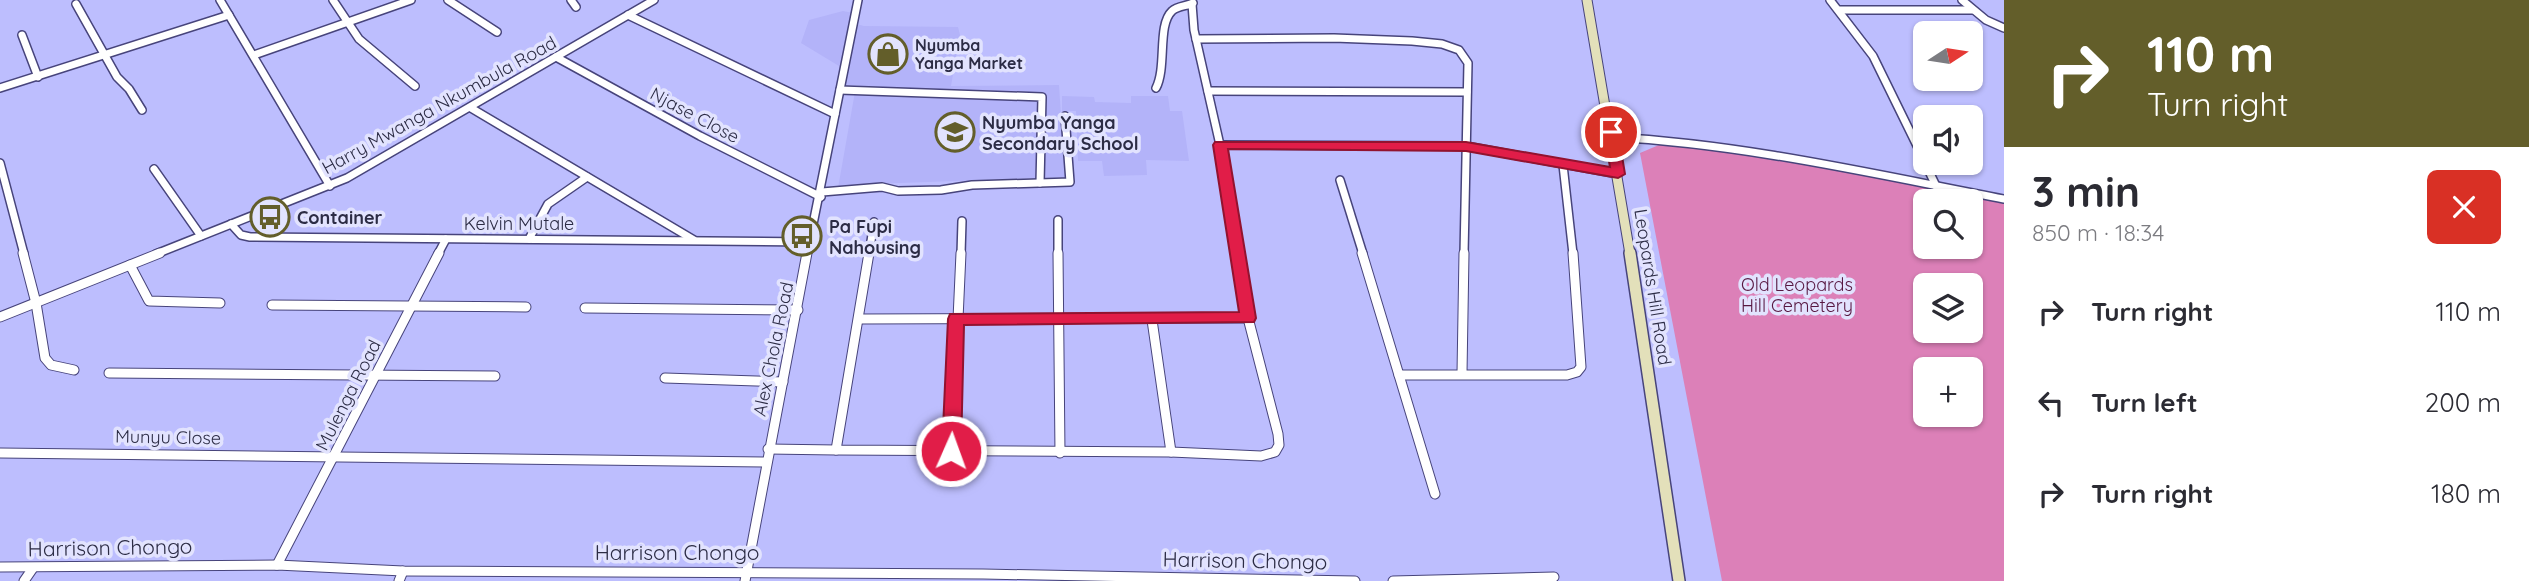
<!DOCTYPE html>
<meta charset="utf-8">
<style>
:root{--surface:#fff;--page:#f7f7f7;--text:#2b2b33;--muted:#7c7c81}
body{margin:0;font-family:Quicksand,sans-serif;background:var(--page);color:var(--text);height:100vh;display:flex;flex-direction:column;font-size:26px;white-space:nowrap}
*{box-sizing:border-box;margin:0}
p{font-size:23px;color:var(--muted)}
.icon{flex:none;width:38px;height:38px;fill:none;stroke:currentColor;stroke-width:2;stroke-linecap:round;stroke-linejoin:round}
.map{position:relative;flex:1;overflow:hidden}
.details{display:flex;flex-direction:column;background:var(--surface);width:525px}
.details>*{flex:none}
.banner{background:#635e2a;color:#fff;overflow:hidden}
.needle{width:46px;rotate:78deg}
.controls{position:absolute;left:1913px;top:21px;display:grid;gap:14px}
.controls a{display:grid;place-items:center;width:70px;height:70px;border-radius:10px;background:var(--surface);box-shadow:0 2px 5px #0004;font-size:35px}
.pin{position:absolute;display:grid;place-items:center;width:60px;height:60px;color:#fff;margin:-30px;border:4px solid #fff;border-radius:50%;box-shadow:0 2px 7px #0007}
.me{position:absolute;width:77px;margin:-38px;rotate:2deg;stroke-linejoin:round;filter:drop-shadow(0 0 5px #0008)}
.turn{display:flex;align-items:center;gap:24px;height:147px;padding:0 28px;font-size:32px}
.turn .icon{width:91px;height:91px;stroke-width:2.5}
.turn b{display:block;font-size:49px;line-height:60px}
.round{display:grid;place-items:center;flex:none;width:74px;height:74px;border-radius:10px;background:var(--page)}
.headline{display:flex;align-items:center;justify-content:space-between;height:119px;padding:0 28px}
h1{font-size:42px;font-weight:800;line-height:52px}
ul{padding:0;list-style:none}
li{display:flex;align-items:center;gap:21px;height:91px;padding:0 28px}
li div{flex:1}
li b{display:block;font-size:26px}
li em{font-style:normal}
main{display:flex;flex:1;min-height:0}
.map>svg:first-child{display:block}
</style>
<main>
<div class="map">
<svg width="2004" height="581" viewBox="0 0 2004 581">
<rect width="100%" height="100%" fill="#bdbefe"/>
<g fill="#b3b3f9">
<polygon points="843,11 858,14 856,24 864,26 958,27 960,35 951,86 1059,85 1065,177 872,184 838,188 856,86 861,85 845,85 839,66 801,43 809,20"/>
<polygon points="1062,96 1094,97 1095,102 1131,103 1131,96 1168,96 1170,111 1182,111 1189,161 1146,160 1147,175 1104,176 1102,161 1078,161 1076,111 1062,111"/>
</g>
<path fill="#dc80b8" fill-rule="evenodd" d="M 1666,142 L 2004,198 L 2004,581 L 1722,581 L 1640,153 ZM 1925,201 L 1970,201 L 1970,247 L 1925,247 ZM 1925,285 L 1970,285 L 1970,331 L 1925,331 ZM 1925,369 L 1970,369 L 1970,415 L 1925,415 Z"/>
<g fill="none" stroke-linecap="round" stroke-linejoin="round">
<g stroke="#47447b" stroke-width="10">
<g id="street-far1">
<polyline points="220,0 330,186"/>
<polyline points="333,0 359,39 415,86"/>
<polyline points="448,0 497,32"/>
<polyline points="571,0 576,7"/>
<polyline points="1830,0 1873,56 1925,162"/>
<polyline points="1962,0 1986,20 2004,28"/>
<polyline points="76,4 117,77 129,89 142,110"/>
<polyline points="1192,4 1194,30 1220,145 1238,254"/>
<polyline points="1840,10 1972,10"/>
<polyline points="628,15 835,114"/>
<polyline points="22,35 38,77"/>
<polyline points="1196,39 1334,38 1412,41 1442,44 1459,50 1468,63 1464,254"/>
<polyline points="254,55 411,0"/>
<polyline points="556,57 700,136 821,197"/>
<polyline points="0,88 229,15"/>
<path d="M 1156,88 C 1167,67 1157,25 1172,11 C 1177,6 1187,6 1193,3"/>
<polyline points="840,90 1042,97 1040,183"/>
<polyline points="1208,91 1467,92"/>
<polyline points="471,108 694,240"/>
<path d="M 1611,137 C 1744,144 1874,174 2004,199"/>
<polyline points="1220,145 1466,146 1618,174"/>
<polyline points="0,163 24,254"/>
<polyline points="1925,163 1937,188"/>
<polyline points="1563,165 1573,254"/>
<polyline points="154,169 201,236"/>
<polyline points="1340,180 1363,254"/>
<polyline points="822,192 882,187 898,191 941,190 972,185 1070,182 1065,116"/>
<polyline points="231,224 241,235 250,237 811,242"/>
<polyline points="529,239 548,204 587,177"/>
<polyline points="156,254 347,178 654,0"/>
<polyline points="438,254 446,239"/>
<polyline points="807,254 858,0"/>
<polyline points="869,254 874,222"/>
<polyline points="961,254 962,221"/>
<polyline points="1058,254 1058,220"/>
</g>
</g>
<g stroke="#47447b" stroke-width="11">
<g id="street">
<polyline points="23,253 36,303 45,358 51,365 74,370"/>
<polyline points="869,253 836,450 1171,452 1261,456 1275,452 1279,445 1278,434 1248,318 1237,253"/>
<polyline points="1058,253 1060,453"/>
<polyline points="1362,253 1435,494"/>
<polyline points="130,265 149,301 220,303"/>
<polyline points="272,305 526,307"/>
<polyline points="585,308 798,310"/>
<polyline points="0,317 160,253"/>
<polyline points="859,319 1248,318"/>
<polyline points="1152,320 1171,452"/>
<polyline points="109,373 495,376"/>
<polyline points="1462,373 1464,253"/>
<polyline points="1399,375 1567,375 1577,372 1581,367 1573,253"/>
<polyline points="665,378 783,382"/>
<polyline points="768,449 836,450"/>
<polyline points="952,451 961,253"/>
<polyline points="0,453 766,462"/>
<polyline points="277,565 439,253"/>
<polyline points="0,567 277,565 403,571 983,574 1355,581"/>
<polyline points="24,581 33,568"/>
<polyline points="399,581 403,571"/>
<polyline points="745,581 807,253"/>
<polyline points="1393,581 1554,577"/>
</g>
</g>
<g stroke="#47447b" stroke-width="11">
<polyline id="secondary-far1" points="1587,0 1630,254"/>
</g>
<g stroke="#47447b" stroke-width="14">
<polyline id="secondary" points="1630,253 1679,581"/>
</g>
<use href="#street-far1" stroke="#fff" stroke-width="7"/>
<use href="#street" stroke="#fff" stroke-width="9"/>
<use href="#secondary-far1" stroke="#e3e0ba" stroke-width="9"/>
<use href="#secondary" stroke="#e3e0ba" stroke-width="11"/>
</g>
<polygon fill="#e11d48" stroke="#92132f" stroke-width="2" points="1611,127 1618,132 1625,174 1618,178 1466,151 1228,149 1256,318 1254,322 964,325 961,451 958,457 951,459 945,457 942,451 948,319 950,314 1239,312 1213,145 1215,142 1466,142 1610,167 1604,132"/>
<defs>
<g id="shop-ring" transform="scale(2.0125)"><circle r="9.5" fill="#e2e3fe" stroke="#635e2a" stroke-width="1.5"/><path d="M-5-2.5h2.3a2.7 3.5 0 0 1 5.4 0H5L5.5 6h-11ZM-1.5-2.5h3a1.5 2.3 0 0 0-3 0Z" fill="#635e2a"/></g>
<g id="school-ring" transform="scale(2.0125)"><circle r="9.5" fill="#e2e3fe" stroke="#635e2a" stroke-width="1.5"/><path d="M0-5L7-2L0 1L-7-2ZM-4 1L0 2.5L4 1V4Q0 6-4 4Z" fill="#635e2a"/></g>
<g id="bus-ring" transform="scale(2.0125)"><circle r="9.5" fill="#e2e3fe" stroke="#635e2a" stroke-width="1.5"/><path d="M-5-6H5V4H4V6H2V4H-2V6H-4V4H-5ZM-3.5-4V0h7V-4ZM-3.5 1.2v1.5H-2V1.2ZM2 1.2v1.5H3.5V1.2Z" fill="#635e2a"/></g>
</defs>
<g fill-rule="evenodd">
<use href="#shop-ring" x="888" y="54"/>
<use href="#school-ring" x="955" y="132"/>
<use href="#bus-ring" x="270" y="217"/>
<use href="#bus-ring" x="802" y="236"/>
</g>
<g text-anchor="middle" dominant-baseline="central" stroke-width="7" stroke-linejoin="round" paint-order="stroke">
<g font-size="16" font-weight="bold" fill="#2c2c45" stroke="#e2e3fe" text-anchor="start">
<text x="915" y="45">Nyumba<tspan x="915" dy="18">Yanga Market</tspan></text>
</g>
<g font-size="18" fill="#2c2c45" stroke="#e2e3fe">
<text transform="translate(439 105) rotate(-29)">Harry Mwanga Nkumbula Road</text>
<text transform="translate(695 115) rotate(28)">Njase Close</text>
<text x="519" y="223">Kelvin Mutale</text>
<text transform="translate(1653 287) rotate(81)">Leopards Hill Road</text>
<text transform="translate(773 349) rotate(-78)">Alex Chola Road</text>
<text transform="translate(348 395) rotate(-63)">Mulenga Road</text>
<text transform="translate(168 437) rotate(1)">Munyu Close</text>
</g>
<g font-size="18" font-weight="bold" fill="#2c2c45" stroke="#e2e3fe" text-anchor="start">
<text x="982" y="122">Nyumba Yanga<tspan x="982" dy="21">Secondary School</tspan></text>
<text x="297" y="217">Container</text>
<text x="829" y="226">Pa Fupi<tspan x="829" dy="21">Nahousing</tspan></text>
</g>
<g font-size="18" fill="#571741" stroke="#e2e3fe">
<text x="1797" y="284">Old Leopards<tspan x="1797" dy="21">Hill Cemetery</tspan></text>
</g>
<g font-size="21" fill="#2c2c45" stroke="#e2e3fe">
<text transform="translate(110 547) rotate(-1)">Harrison Chongo</text>
<text x="677" y="552">Harrison Chongo</text>
<text transform="translate(1245 560) rotate(1)">Harrison Chongo</text>
</g>
</g>
</svg>
<div class="controls">
<a><svg class="needle" viewBox="-14 -14 28 28"><path d="M0-13l5 13h-10z" fill="#e53935"/><path d="M0 13l5-13h-10z" fill="#7c7c81"/></svg></a>
<a><svg class="icon" aria-label="sound" viewBox="0 0 24 24"><path d="M4 9h4l5-4v14l-5-4H4zM17 9q2 3 0 6"/></svg></a>
<a><svg class="icon" aria-label="search" viewBox="0 0 24 24"><circle cx="10" cy="10" r="6"/><path d="M15 15l6 6"/></svg></a>
<a><svg class="icon" aria-label="layers" viewBox="0 0 24 24"><path d="M12 4l9 5-9 5-9-5zM3 14l9 5 9-5"/></svg></a>
<a>+</a>
</div>
<div class="pin" style="left:1611px;top:132px;background:#d93025"><svg class="icon" aria-label="arrive" viewBox="0 0 24 24"><path d="M6 21V4h12l-3 4 3 4H6"/></svg></div>
<svg class="me" style="left:951px;top:451px" viewBox="-20 -20 40 40"><circle r="17" fill="#e11d48" stroke="#fff" stroke-width="3"/><path d="M0-11L8 9 0 5-8 9z" fill="#fff"/></svg>
</div>
<section class="details">
<div class="banner">
<div class="turn"><svg class="icon" aria-label="right" viewBox="0 0 24 24"><path d="M7 20v-9h11M14 6l5 5-5 5"/></svg><div><b>110 m</b>Turn right</div></div>
</div>
<div class="headline"><div><h1>3 min</h1><p>850 m · 18:34</p></div><a class="round" style="background:#d93025;color:#fff"><svg class="icon" aria-label="close" viewBox="0 0 24 24"><path d="M6 6l12 12M18 6L6 18"/></svg></a></div>
<ul>
<li><svg class="icon" aria-label="right" viewBox="0 0 24 24"><path d="M7 20v-9h11M14 6l5 5-5 5"/></svg><div><b>Turn right</b></div><em>110 m</em></li>
<li><svg class="icon" aria-label="left" viewBox="0 0 24 24"><path d="M17 20v-9H6M10 6l-5 5 5 5"/></svg><div><b>Turn left</b></div><em>200 m</em></li>
<li><svg class="icon" aria-label="right" viewBox="0 0 24 24"><path d="M7 20v-9h11M14 6l5 5-5 5"/></svg><div><b>Turn right</b></div><em>180 m</em></li>
</ul>
</section>
</main>
